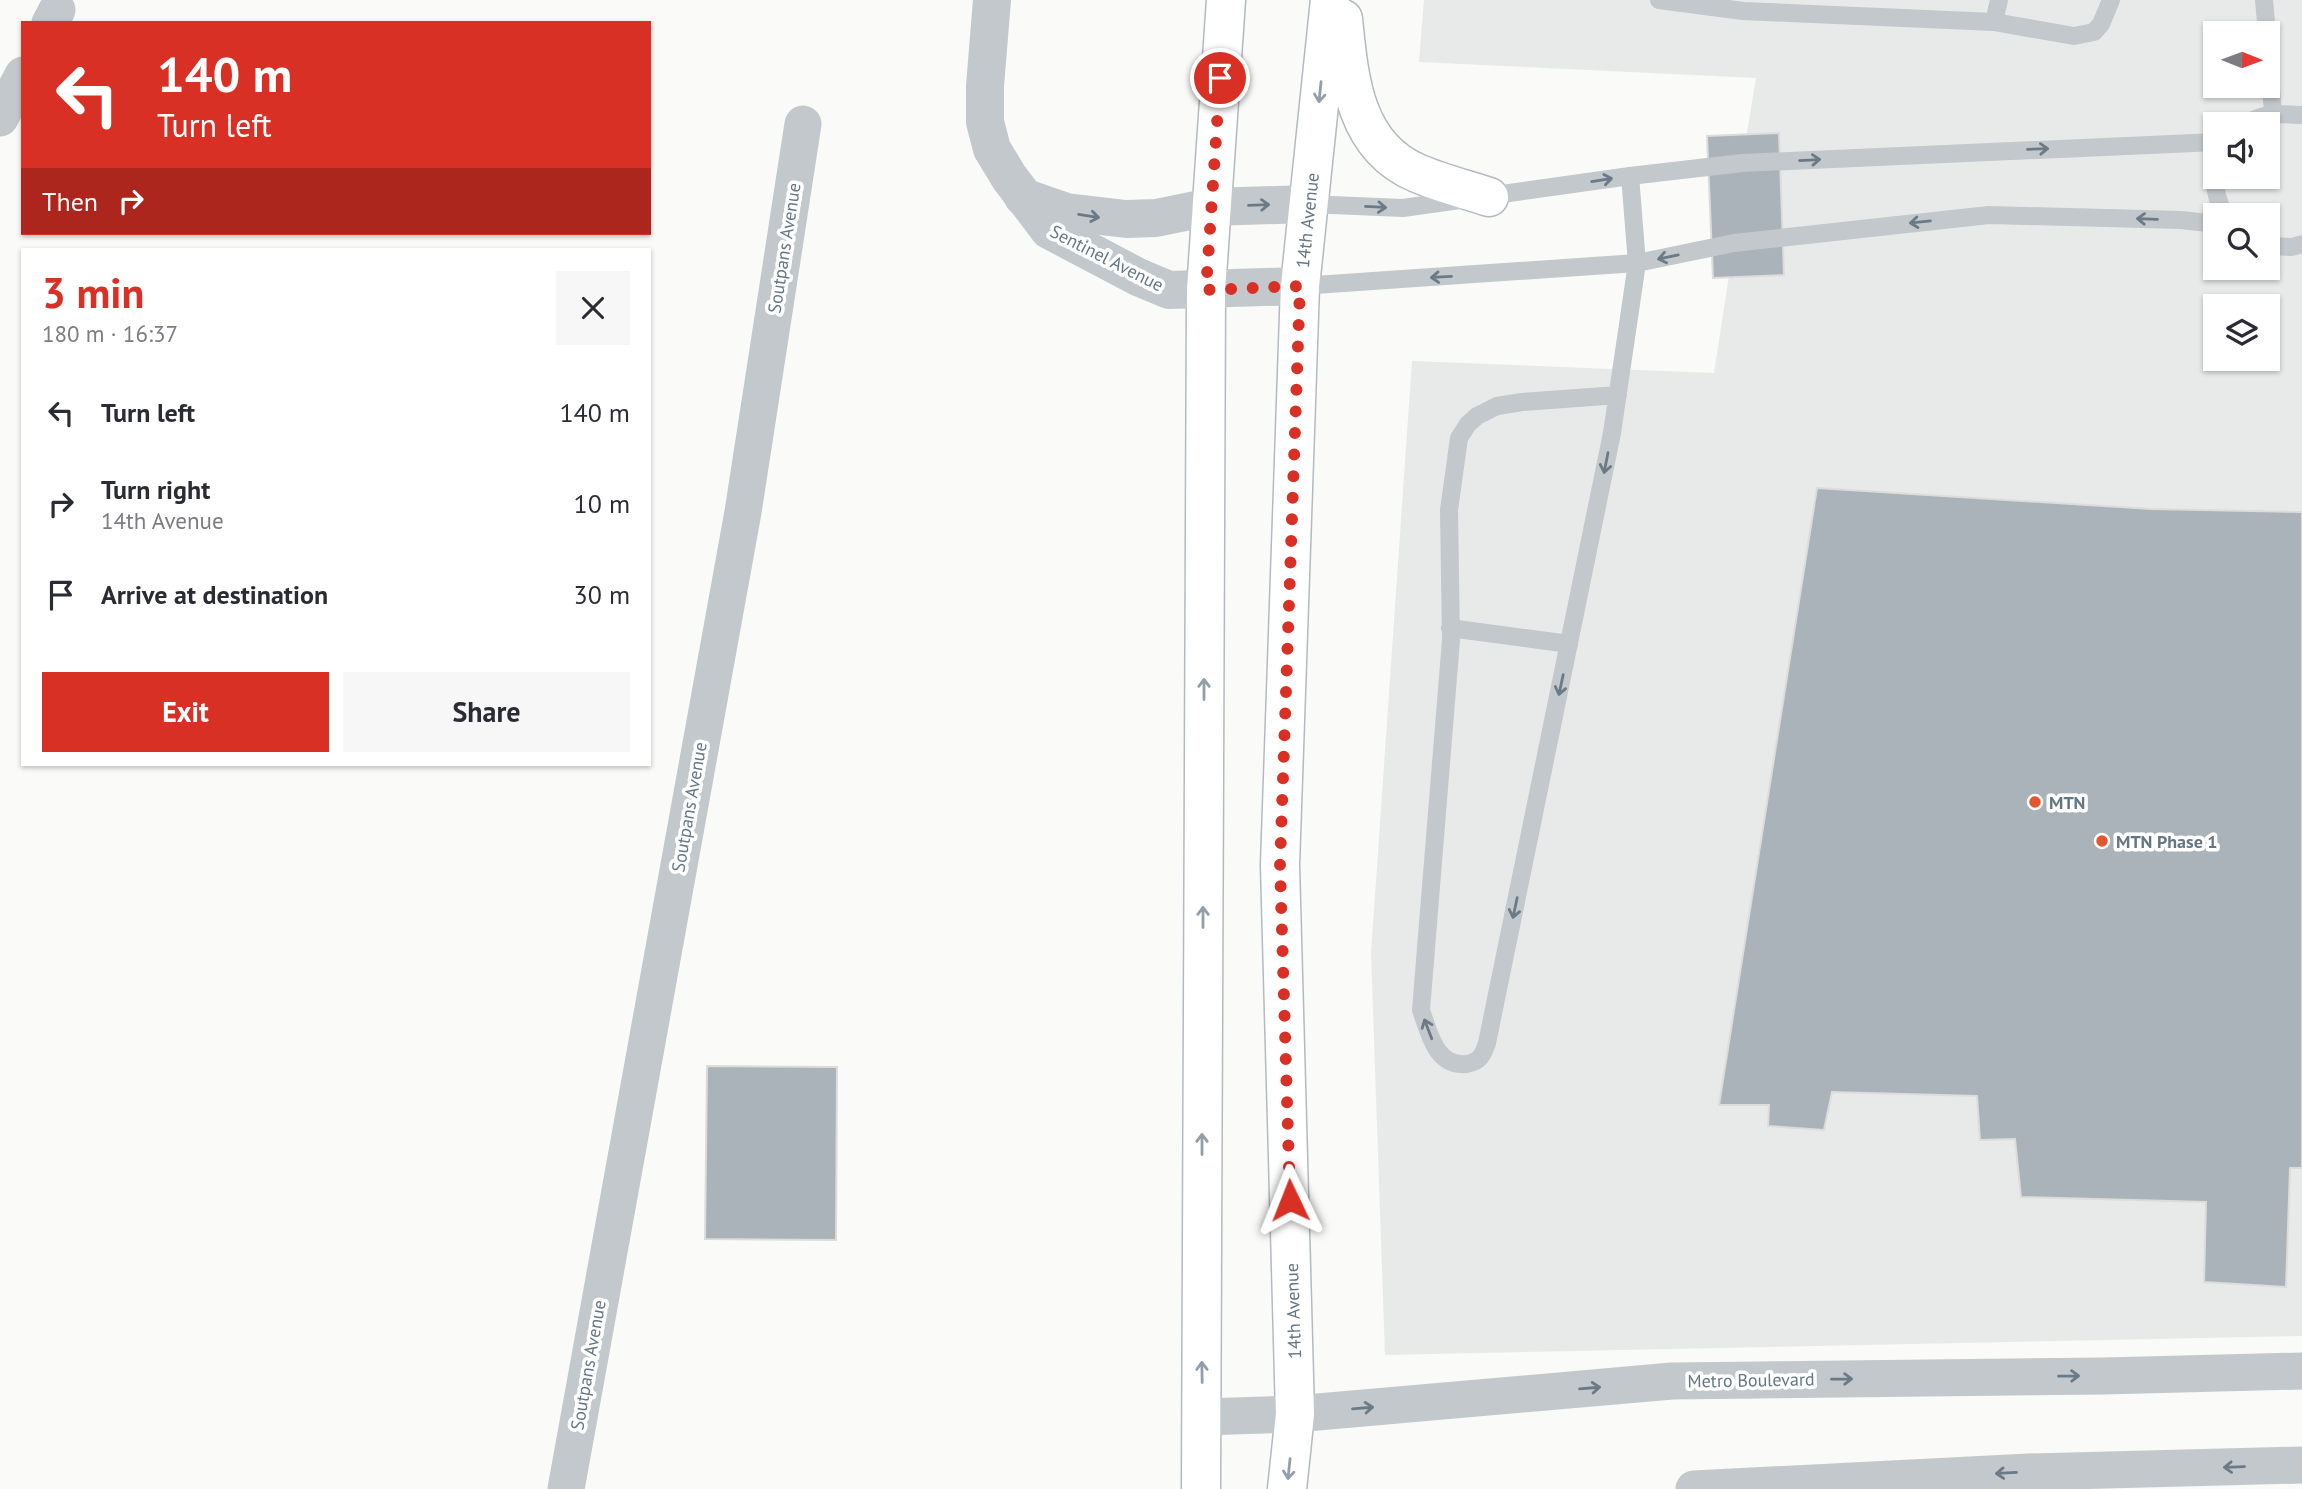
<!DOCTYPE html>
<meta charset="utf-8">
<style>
:root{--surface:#fff;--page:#f7f7f7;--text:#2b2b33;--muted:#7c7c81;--accent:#d93025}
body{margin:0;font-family:"PT Sans",sans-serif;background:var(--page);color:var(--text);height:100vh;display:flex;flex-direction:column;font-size:26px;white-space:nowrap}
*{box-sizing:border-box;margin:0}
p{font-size:23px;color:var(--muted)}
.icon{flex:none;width:38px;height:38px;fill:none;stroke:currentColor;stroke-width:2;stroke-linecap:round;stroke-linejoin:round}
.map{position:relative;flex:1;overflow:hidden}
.sheet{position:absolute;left:21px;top:248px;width:630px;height:518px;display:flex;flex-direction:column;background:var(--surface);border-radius:0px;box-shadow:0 2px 5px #0004}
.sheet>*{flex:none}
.guide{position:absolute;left:21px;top:21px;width:630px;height:214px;border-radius:0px;box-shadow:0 2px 5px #0004;background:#d93025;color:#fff;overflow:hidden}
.needle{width:46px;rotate:91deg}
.tools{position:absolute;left:2203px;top:21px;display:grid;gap:14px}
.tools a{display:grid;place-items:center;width:77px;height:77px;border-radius:0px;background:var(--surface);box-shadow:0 2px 5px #0004;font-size:35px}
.pin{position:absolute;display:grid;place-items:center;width:60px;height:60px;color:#fff;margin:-30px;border:4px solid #fff;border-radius:50%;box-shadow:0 2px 7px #0007}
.me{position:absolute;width:77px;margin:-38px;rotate:358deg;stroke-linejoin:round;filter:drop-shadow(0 0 5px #0008)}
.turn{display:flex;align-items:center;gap:24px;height:147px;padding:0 21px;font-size:32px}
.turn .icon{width:91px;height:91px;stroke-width:2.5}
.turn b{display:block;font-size:49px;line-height:60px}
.then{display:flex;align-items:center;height:66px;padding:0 21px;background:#0003;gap:14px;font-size:26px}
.round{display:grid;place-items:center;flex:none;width:74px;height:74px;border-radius:0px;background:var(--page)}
.head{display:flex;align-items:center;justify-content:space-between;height:119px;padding:0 21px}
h1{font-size:42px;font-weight:700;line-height:52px;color:var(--accent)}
.primary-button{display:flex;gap:14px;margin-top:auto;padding:14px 21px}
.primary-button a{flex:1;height:80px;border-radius:0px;background:var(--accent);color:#fff;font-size:28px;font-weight:700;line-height:80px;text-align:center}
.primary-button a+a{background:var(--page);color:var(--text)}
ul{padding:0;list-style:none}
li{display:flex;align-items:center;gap:21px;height:91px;padding:0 21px}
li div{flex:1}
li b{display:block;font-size:26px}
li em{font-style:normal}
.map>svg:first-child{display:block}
</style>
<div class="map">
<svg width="2302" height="1489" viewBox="0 0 2302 1489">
<rect width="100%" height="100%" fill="#fafaf8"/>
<path fill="#e8e9e9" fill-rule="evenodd" d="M 1424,0 L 2302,0 L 2302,1336 L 1385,1355 L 1371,953 L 1412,361 L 1714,373 L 1734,243 L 1742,163 L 1756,78 L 1419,62 ZM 2216,33 L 2268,33 L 2268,86 L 2216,86 ZM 2216,124 L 2268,124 L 2268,177 L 2216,177 ZM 2216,215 L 2268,215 L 2268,268 L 2216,268 ZM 2216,306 L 2268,306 L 2268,359 L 2216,359 Z"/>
<g fill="#aab3b9" stroke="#dcdcda" stroke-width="2">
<polygon points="1779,133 1784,275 1713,278 1707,136"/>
<polygon points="1817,488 2151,509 2302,512 2302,1168 2290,1168 2286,1287 2204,1282 2206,1202 2021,1197 2015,1139 1980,1140 1977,1096 1832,1092 1824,1130 1768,1126 1769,1105 1719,1105"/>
<polygon points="707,1066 837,1067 836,1240 705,1239"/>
</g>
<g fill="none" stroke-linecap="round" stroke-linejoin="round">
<g stroke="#b3babf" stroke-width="41">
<g id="secondary">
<path d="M 1343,19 C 1349,78 1354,146 1417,173 C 1440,183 1465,189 1489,197"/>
<polyline points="1201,1489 1206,290 1226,0"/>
<path id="s1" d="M 1287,1489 L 1295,1414 L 1280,865 L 1300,286 L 1330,0"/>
</g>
</g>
<g stroke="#c3c8cc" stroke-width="18">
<polyline points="1659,0 1743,11 1994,22 2074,36 2094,32 2101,24 2111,0"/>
<polyline points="2264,0 2267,33"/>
<polyline points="1994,22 1999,0"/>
<polyline points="2268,52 2273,113"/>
<path d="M 2245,124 C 2267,112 2277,114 2302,115"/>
<path d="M 2216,176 C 2214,190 2218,203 2225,215"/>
<polyline points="1308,204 1403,208 1630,176 1742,163 2216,142"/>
<polyline points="2268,246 2292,247 2302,244"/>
<polyline points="1300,286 1637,263 1734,243 1989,215 2181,220 2216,224"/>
<path d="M 1618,395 L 1522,402 L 1497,406 L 1477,416 L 1468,424 L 1459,438 L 1449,510 L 1451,640 L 1421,1010 C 1429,1033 1436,1067 1466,1064 C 1480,1062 1483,1055 1487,1043 L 1612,433 L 1637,263 L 1630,176"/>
<polyline points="1450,628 1569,644"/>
</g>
<g stroke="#c3c8cc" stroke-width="37">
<polyline points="50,23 57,10"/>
<polyline points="0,118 23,75"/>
<polyline points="1202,1417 1295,1414 1672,1381 2104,1376 2302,1371"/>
<polyline points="566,1489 743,512 803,124"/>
<polyline points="1694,1489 2029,1472 2302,1465"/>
</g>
<g stroke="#c3c8cc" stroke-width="38">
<polyline points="992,0 985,86 985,122 992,149 1009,177 1049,230 1138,277 1169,290 1300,286"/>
<polyline points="1023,197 1066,212 1126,219 1156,218 1210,207 1308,204"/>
</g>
<use href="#secondary" stroke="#fff" stroke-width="38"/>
</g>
<defs><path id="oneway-shaft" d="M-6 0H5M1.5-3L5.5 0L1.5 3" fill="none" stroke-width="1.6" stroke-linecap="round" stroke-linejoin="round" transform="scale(1.75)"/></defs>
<g stroke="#939fa8">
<use href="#oneway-shaft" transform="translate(1320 92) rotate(96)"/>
<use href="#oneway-shaft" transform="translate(1204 689) rotate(-90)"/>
<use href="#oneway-shaft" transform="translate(1203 917) rotate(-90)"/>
<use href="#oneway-shaft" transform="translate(1202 1144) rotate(-90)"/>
<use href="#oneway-shaft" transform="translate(1202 1372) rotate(-91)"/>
<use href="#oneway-shaft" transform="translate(1289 1469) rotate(96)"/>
</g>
<g stroke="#6a7a87">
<use href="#oneway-shaft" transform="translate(2038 149) rotate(-2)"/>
<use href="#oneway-shaft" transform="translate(1810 160) rotate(-3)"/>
<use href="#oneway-shaft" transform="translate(1602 180) rotate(-9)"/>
<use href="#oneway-shaft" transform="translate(1259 205) rotate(-2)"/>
<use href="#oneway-shaft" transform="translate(1376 207) rotate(3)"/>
<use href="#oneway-shaft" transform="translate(1089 216) rotate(9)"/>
<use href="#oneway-shaft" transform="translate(2147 219) rotate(-178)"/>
<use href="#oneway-shaft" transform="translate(1920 222) rotate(174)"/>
<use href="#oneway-shaft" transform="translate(1668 257) rotate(168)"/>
<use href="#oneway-shaft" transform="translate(1441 277) rotate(177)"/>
<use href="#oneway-shaft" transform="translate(1606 463) rotate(101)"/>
<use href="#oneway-shaft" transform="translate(1561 685) rotate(102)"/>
<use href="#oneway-shaft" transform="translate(1515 908) rotate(102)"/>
<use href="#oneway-shaft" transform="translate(1428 1029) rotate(-111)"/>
<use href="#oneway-shaft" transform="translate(2069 1376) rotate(-1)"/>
<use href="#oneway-shaft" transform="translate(1842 1379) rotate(-1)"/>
<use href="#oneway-shaft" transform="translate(1590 1388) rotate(-5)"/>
<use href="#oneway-shaft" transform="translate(1363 1408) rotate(-5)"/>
<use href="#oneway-shaft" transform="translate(2234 1467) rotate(178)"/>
<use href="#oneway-shaft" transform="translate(2006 1473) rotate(177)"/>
</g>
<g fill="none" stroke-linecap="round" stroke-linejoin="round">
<polyline stroke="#d93025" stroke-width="12" stroke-dasharray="0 21.6" points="1220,78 1206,290 1300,286 1280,865 1290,1200"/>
</g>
<g fill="#e4572e" stroke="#fff" stroke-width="2.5">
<circle cx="2035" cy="802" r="7"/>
<circle cx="2102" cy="841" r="7"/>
</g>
<g text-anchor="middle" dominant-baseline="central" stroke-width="7" stroke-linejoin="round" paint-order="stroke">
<g font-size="18" fill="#657683" stroke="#fff">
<text stroke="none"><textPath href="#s1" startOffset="1270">14th Avenue</textPath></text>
<text transform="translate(784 248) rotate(-81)">Soutpans Avenue</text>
<text transform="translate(1107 258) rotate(27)">Sentinel Avenue</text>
<text transform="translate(689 807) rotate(-80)">Soutpans Avenue</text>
<text transform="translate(1293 1311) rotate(-92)">14th Avenue</text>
<text transform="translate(588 1365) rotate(-80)">Soutpans Avenue</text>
<text transform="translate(1751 1380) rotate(-1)">Metro Boulevard</text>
</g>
<g font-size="18" font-weight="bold" fill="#657683" stroke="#fff" text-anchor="start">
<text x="2049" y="802">MTN</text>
<text x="2116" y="841">MTN Phase 1</text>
</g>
</g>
</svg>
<div class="tools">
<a><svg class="needle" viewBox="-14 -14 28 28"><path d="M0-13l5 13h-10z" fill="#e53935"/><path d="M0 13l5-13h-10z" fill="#7c7c81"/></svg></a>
<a><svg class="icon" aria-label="sound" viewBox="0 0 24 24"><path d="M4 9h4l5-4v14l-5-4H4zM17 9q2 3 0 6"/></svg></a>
<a><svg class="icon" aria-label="search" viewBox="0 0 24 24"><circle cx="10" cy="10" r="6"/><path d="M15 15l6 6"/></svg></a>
<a><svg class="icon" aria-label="layers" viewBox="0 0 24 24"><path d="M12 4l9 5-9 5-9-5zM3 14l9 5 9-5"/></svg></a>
</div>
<div class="pin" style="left:1220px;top:78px;background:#d93025"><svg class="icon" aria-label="arrive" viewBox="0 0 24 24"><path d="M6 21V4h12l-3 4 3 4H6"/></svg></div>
<svg class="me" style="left:1290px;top:1200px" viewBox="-20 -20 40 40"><path d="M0-17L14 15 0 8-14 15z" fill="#d93025" stroke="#fff" stroke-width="4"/></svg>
<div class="guide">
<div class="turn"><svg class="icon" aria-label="left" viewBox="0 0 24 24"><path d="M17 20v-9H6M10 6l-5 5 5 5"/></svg><div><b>140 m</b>Turn left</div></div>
<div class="then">Then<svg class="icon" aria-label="right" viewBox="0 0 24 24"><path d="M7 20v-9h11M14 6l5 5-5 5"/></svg></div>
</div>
<section class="sheet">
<div class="head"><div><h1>3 min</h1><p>180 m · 16:37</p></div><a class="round"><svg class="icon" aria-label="close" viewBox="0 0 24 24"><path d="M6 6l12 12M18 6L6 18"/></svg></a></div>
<ul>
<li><svg class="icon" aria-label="left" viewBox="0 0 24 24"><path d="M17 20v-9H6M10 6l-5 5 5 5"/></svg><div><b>Turn left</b></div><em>140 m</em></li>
<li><svg class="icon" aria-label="right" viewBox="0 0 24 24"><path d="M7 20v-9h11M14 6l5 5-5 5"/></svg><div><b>Turn right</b><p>14th Avenue</p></div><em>10 m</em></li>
<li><svg class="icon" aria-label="arrive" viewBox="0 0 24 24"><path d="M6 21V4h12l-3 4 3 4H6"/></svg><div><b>Arrive at destination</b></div><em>30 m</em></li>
</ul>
<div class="primary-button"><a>Exit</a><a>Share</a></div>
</section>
</div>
